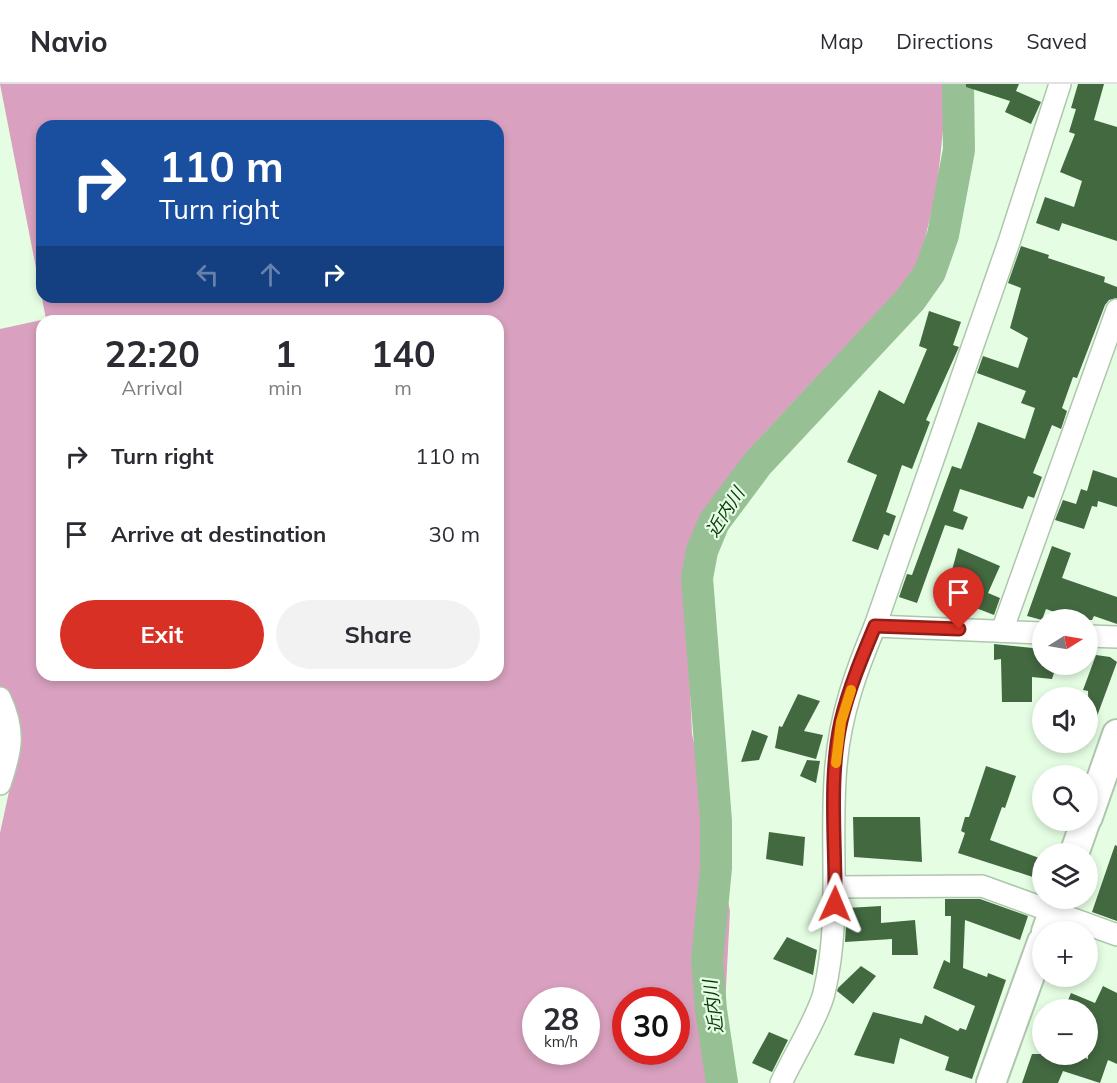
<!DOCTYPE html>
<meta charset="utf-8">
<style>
:root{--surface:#fff;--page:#f2f2f3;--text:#2b2b33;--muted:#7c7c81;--line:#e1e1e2;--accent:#d93025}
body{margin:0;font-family:Mulish,"Noto Sans JP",sans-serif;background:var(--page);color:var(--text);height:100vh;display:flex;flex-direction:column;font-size:22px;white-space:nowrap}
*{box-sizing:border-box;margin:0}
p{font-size:20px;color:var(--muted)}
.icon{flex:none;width:33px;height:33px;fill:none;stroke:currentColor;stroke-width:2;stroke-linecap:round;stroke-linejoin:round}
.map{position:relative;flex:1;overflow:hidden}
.panel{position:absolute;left:36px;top:231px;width:468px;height:366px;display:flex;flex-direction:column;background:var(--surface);border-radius:18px;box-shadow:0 3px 9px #0003}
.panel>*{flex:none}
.hud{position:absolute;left:36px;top:36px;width:468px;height:183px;border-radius:18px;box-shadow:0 3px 9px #0003;background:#1a4fa0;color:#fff;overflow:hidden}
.needle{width:39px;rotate:79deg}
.fabs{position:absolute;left:1032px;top:525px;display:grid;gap:12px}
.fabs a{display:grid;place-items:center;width:66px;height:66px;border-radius:50%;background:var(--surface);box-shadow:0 3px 9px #0003;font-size:30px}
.speed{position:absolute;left:522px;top:903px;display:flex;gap:12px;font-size:30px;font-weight:700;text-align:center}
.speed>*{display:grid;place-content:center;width:78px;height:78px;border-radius:50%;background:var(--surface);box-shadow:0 3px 9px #0003;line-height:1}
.speed small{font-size:15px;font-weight:400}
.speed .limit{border:9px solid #d22;background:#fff;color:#111}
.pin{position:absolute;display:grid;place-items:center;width:51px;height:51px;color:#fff;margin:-62px -26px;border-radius:50% 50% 50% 0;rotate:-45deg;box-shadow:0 0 6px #0007}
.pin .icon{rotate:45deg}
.me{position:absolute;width:66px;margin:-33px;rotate:1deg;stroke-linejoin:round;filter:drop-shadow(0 0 4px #0008)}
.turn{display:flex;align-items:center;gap:21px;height:126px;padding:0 24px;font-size:27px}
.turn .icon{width:78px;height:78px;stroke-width:2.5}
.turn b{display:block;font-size:42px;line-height:51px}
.lanes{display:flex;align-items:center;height:57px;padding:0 24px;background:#0003;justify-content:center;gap:30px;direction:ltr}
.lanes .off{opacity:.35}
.eta{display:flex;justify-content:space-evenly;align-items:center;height:102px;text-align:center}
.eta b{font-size:36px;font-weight:700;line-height:42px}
.cta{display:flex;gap:12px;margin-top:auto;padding:12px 24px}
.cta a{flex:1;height:69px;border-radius:36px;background:var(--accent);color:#fff;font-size:24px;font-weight:700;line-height:69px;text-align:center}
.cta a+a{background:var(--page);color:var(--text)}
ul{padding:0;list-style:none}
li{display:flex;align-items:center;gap:18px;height:78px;padding:0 24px}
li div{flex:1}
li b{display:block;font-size:22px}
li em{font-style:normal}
header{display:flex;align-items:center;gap:36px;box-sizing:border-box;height:84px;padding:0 30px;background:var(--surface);border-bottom:2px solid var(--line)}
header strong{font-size:28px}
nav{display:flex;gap:33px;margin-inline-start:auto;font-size:21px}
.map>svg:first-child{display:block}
</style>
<header>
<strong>Navio</strong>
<nav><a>Map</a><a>Directions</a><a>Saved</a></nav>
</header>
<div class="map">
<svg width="1117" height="999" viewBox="0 0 1117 999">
<rect width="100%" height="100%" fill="#e5fee3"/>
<path fill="#d9a1bf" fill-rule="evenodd" d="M 0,0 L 952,0 L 946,17 L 937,104 L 918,185 L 756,358 L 685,494 L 692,650 L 730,827 L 721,999 L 0,999 L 0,749 L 10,703 L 0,685 L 0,245 L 46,235 ZM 42,42 L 498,42 L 498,213 L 42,213 ZM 42,237 L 498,237 L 498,591 L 42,591 ZM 536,916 L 586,916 L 586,968 L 536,968 ZM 626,916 L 676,916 L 676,968 L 626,968 Z"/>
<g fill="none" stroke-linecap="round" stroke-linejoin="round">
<polyline stroke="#97c194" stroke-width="32" points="722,999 711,926 707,876 716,784 716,737 697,494 702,467 714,438 758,379 911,215 930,188 943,151 959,66 958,0"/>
</g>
<g fill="#436941">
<polygon points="966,0 1019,0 1016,7 1041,18 1031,40 1005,28 1010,17 966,3"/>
<polygon points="1078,0 1104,0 1094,36 1117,43 1117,157 1062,139 1059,147 1036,139 1045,113 1074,123 1082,97 1060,88 1075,50 1069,48 1076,25 1071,24"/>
<polygon points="1021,162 1049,171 1048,174 1105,193 1104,198 1117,203 1117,214 1109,216 1105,221 1077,294 1073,293 1062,324 1067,327 1061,345 1052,341 1033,389 1042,393 1034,414 1028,412 1023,425 960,405 953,427 968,433 963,446 945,441 917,519 899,513 907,490 912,491 952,382 961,385 978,338 1025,355 1035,324 1021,319 1026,307 977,289 983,272 1018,284 1028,254 1010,244 1021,204 1008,199"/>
<polygon points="929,227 961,238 953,261 959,263 926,336 930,338 912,385 902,381 886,428 896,432 889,452 884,450 878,466 852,457 877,391 847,378 879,306 904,320 927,265 919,262"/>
<polygon points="1093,386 1117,394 1117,423 1098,417 1097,423 1092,422 1084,445 1055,436 1063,416 1076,420 1081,405 1087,407"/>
<polygon points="1052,462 1071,469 1062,494 1117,513 1117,540 1094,532 1092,536 1076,536 1046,525 1042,536 1027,532"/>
<polygon points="958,464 1000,482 988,509 1000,514 994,531 963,519 960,533 941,527"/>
<polygon points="994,560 1042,565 1042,580 1057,580 1052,595 1032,593 1032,618 1002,618 1001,575 994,576"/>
<polygon points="1096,571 1110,573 1117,578 1089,654 1088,607 1083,606"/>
<polygon points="798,610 820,617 804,647 823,651 816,675 775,664 779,642 782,643"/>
<polygon points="752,646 768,652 759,676 741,678"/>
<polygon points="807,676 820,677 816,699 800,692"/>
<polygon points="986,682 1016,692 1005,724 1002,723 990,756 1042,775 1039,795 958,769 965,749 961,747 965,733 969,733"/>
<polygon points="853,733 920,733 922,778 854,773"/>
<polygon points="769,748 805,753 803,782 766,775"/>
<polygon points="1115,761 1117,762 1117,837 1092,828"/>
<polygon points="945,815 980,815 1028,832 1020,856 965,836 963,884 987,893 988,889 1006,896 972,995 945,986 949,973 900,954 894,980 854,971 873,928 922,940 925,931 958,947 960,944 966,946 975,922 933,904 944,876 950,879 951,832 945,832"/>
<polygon points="881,822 881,839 915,836 918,871 892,871 892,855 845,858 847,824"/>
<polygon points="787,853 817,866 813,891 773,875"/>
<polygon points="861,882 876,892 853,920 837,907 838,904"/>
<polygon points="1103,902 1117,909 1117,980 1108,976 1100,999 1063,987 1058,999 1022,999 1032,970 1074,970 1088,975 1088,926 1064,926 1071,909 1095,919"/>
<polygon points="769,948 788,956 772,988 752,979"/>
</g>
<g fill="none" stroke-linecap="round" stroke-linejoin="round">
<g stroke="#aec7ac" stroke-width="24">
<g id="street">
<polyline points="875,542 1042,549"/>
<polyline points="1002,547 1117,226"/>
<polyline points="1088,552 1117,553"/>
<path d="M 0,614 C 16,648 11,667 0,700"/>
<polyline points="835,803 982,802 1117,851"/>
<path d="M 781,999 C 792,975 818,933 824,909 C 842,833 829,758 836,682 C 840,632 856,587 875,542 L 1009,158 L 1060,0"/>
</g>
</g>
<g stroke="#aec7ac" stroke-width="32">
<g id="secondary">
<polyline points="1088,733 1117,650"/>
<polyline points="1074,770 1086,736"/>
<polyline points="1046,848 1058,814"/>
<polyline points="991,999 1042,858"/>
</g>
</g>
<use href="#street" stroke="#fff" stroke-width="21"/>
<use href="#secondary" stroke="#fff" stroke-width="28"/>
</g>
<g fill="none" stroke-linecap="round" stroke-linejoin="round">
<g stroke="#8d1f18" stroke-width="15">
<path id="route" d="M 835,820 C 836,760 828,696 841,637 C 849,604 862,573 875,542 L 959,545"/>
</g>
<use href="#route" stroke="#d93025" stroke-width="10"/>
<polyline stroke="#f59e0b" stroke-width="10" points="836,679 841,638 851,606"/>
</g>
<g text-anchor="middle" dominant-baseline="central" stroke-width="4.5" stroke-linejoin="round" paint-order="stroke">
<g font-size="18" font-style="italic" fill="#0c380d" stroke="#e5fee3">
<text transform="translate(725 428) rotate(-57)">近内川</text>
<text transform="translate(713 923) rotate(-97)">近内川</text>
</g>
</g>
</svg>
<div class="fabs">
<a><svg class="needle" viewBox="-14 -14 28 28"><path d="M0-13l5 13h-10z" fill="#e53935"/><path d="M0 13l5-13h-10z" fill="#7c7c81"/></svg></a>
<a><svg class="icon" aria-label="sound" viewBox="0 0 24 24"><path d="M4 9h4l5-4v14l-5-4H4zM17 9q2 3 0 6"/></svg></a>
<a><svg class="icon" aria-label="search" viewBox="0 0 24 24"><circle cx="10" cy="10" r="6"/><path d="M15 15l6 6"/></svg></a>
<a><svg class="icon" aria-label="layers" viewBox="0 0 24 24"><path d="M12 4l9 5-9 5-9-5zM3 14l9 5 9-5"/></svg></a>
<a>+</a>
<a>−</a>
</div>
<div class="speed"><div>28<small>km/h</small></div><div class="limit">30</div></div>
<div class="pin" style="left:959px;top:545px;background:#d93025"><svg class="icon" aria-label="arrive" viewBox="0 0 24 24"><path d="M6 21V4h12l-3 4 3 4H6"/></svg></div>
<svg class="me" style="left:835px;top:820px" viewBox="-20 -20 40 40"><path d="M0-17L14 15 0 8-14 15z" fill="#d93025" stroke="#fff" stroke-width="4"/></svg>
<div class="hud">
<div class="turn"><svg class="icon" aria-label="right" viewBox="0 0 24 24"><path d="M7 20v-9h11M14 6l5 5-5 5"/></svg><div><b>110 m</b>Turn right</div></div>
<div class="lanes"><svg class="icon off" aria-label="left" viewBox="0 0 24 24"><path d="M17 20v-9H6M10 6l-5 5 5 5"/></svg><svg class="icon off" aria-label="ahead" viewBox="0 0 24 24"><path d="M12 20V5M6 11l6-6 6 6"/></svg><svg class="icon" aria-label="right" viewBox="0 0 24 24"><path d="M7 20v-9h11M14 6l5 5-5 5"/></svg></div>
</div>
<section class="panel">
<div class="eta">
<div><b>22:20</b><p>Arrival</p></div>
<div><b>1</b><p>min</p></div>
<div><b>140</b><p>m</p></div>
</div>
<ul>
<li><svg class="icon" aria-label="right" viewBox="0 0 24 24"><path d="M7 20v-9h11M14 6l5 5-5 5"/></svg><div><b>Turn right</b></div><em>110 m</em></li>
<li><svg class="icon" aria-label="arrive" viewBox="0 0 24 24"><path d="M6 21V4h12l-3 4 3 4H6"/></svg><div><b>Arrive at destination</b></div><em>30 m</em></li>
</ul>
<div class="cta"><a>Exit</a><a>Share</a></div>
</section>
</div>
